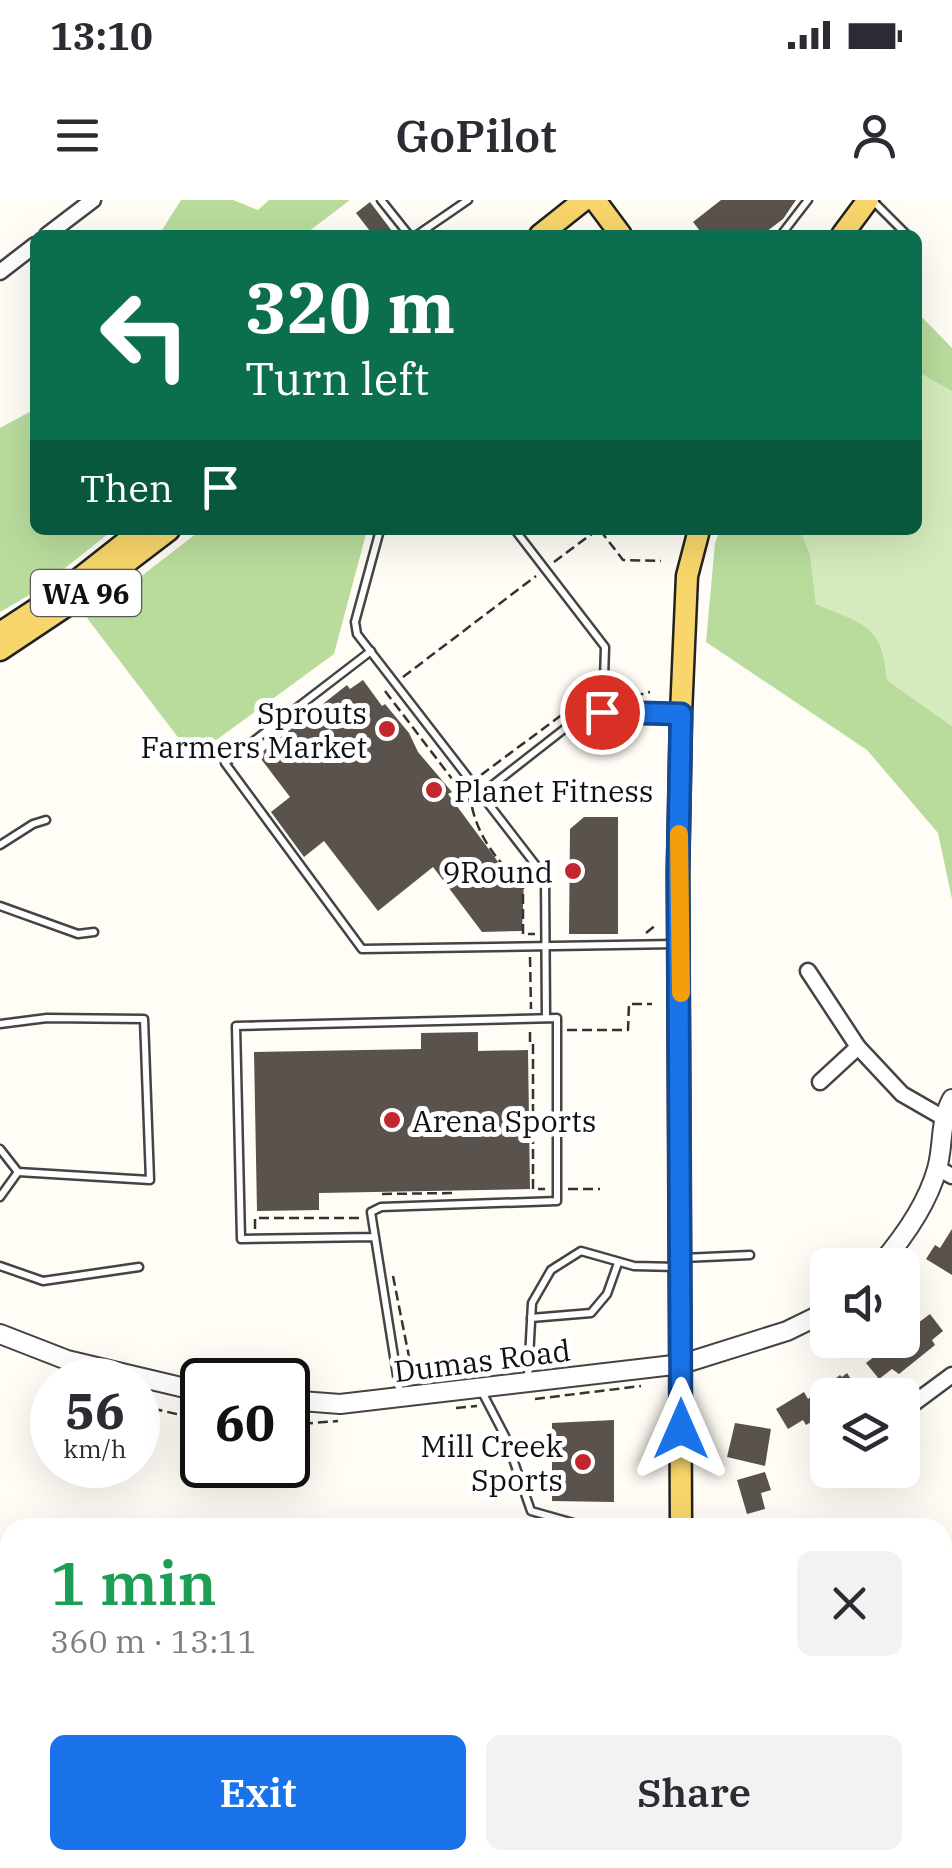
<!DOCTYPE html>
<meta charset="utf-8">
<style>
:root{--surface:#fff;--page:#f2f2f3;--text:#2b2b33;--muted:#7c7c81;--accent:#1a73e8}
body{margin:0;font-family:"IBM Plex Serif",serif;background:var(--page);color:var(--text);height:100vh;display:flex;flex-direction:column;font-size:38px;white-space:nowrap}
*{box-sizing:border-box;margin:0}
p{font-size:32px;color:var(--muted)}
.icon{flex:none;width:55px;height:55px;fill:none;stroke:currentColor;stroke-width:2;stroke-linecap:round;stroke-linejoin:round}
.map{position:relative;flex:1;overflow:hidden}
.panel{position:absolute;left:0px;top:1318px;width:952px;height:352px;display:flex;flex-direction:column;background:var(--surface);border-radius:30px 30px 0 0;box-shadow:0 10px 40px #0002}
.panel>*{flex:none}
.banner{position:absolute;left:30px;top:30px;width:892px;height:305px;border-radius:15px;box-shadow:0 10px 40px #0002;background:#0b6e4f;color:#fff;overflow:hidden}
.buttons{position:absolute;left:810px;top:1048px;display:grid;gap:20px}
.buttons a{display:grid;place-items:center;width:110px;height:110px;border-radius:15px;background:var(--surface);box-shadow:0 10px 40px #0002;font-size:50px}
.speed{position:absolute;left:30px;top:1158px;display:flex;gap:20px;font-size:50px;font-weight:700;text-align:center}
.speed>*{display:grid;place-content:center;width:130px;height:130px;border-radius:50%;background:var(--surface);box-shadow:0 10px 40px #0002;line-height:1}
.speed small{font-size:25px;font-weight:400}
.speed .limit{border:5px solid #111;border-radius:15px;background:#fff;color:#111}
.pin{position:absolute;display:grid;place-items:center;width:85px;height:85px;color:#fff;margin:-42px;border:5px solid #fff;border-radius:50%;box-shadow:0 2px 10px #0007}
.me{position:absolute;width:110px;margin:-55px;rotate:0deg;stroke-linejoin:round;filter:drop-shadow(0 0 8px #0008)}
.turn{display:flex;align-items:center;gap:35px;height:210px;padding:0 50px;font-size:45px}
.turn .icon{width:130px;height:130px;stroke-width:2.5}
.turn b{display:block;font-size:70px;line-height:85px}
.then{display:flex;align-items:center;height:95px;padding:0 50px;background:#0003;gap:20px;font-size:38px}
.round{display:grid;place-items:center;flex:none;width:105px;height:105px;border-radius:15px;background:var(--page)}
.overview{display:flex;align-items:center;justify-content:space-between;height:170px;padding:0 50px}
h1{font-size:60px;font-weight:600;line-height:75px;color:#1e9e55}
.cta{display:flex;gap:20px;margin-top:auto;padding:20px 50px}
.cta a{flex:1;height:115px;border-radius:15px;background:var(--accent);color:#fff;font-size:40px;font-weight:600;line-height:115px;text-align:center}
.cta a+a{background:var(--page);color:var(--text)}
.status{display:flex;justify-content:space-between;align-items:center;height:70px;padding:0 50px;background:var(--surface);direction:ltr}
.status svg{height:28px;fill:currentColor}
header{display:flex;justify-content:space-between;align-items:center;height:130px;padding:0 50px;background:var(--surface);font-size:45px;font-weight:600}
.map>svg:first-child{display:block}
</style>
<div class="status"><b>13:10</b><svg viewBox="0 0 49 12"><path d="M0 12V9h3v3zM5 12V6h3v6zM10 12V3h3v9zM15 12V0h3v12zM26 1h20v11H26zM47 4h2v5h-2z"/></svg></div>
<header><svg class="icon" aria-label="menu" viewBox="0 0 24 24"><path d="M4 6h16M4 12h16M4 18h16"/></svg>GoPilot<svg class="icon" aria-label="person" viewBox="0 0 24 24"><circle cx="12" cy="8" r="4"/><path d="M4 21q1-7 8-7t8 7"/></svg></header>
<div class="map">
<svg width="952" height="1668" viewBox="0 0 952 1668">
<rect width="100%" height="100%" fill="#fffdf5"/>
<path fill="#d5ebbd" d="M 918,172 L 952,191 L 952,526 L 887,480 C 885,426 859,422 816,404 L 810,354 L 800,330 L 918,330 Z"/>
<g fill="#b9dc9c">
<polygon points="181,0 233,0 258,10 269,0 350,0 304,35 159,35"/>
<polygon points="918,113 952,148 952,191 918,172"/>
<polygon points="35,209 35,330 113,330 36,391 0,412 0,228"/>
<polygon points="201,330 367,330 334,454 193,557 87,418"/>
<path d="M 720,330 L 800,330 L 810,354 L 816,404 C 861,423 884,425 887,480 L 952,526 L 952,699 L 938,633 L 867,550 L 706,442 L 715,343 Z"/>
</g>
<g fill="#5a524d">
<polygon points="721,0 796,0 783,19 762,35 703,35 693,22"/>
<polygon points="370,2 395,35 373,35 356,13"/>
<polygon points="363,480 382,506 385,504 409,533 418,552 452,592 448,594 510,678 524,679 522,731 482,732 433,667 378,711 324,641 304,657 271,612 290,597 258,555 347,485 350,489"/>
<polygon points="584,617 618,617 618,734 569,734 570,629"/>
<polygon points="478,832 478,851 528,850 530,989 319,993 319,1010 257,1011 254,852 421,849 421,833"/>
<polygon points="952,1029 952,1075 926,1059 935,1045 940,1048"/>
<polygon points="930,1114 943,1131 932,1140 935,1145 899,1174 892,1169 879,1179 866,1163 879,1153 874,1146 882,1140 902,1140 902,1135"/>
<polygon points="847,1173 861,1195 828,1195 828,1212 806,1225 803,1220 788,1229 776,1209 804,1192 808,1199 840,1175 842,1177"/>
<polygon points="614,1220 614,1302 552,1301 552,1223"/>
<polygon points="735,1223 771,1229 765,1266 727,1257"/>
<polygon points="765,1272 771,1290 761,1293 765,1309 747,1314 737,1280"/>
</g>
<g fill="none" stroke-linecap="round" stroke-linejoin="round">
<g stroke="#444" stroke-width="11">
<g id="service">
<polyline points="381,0 409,35"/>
<polyline points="873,1 907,35"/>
<polyline points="417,35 468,0"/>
<polyline points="781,35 808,0"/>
<polyline points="380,330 355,422 357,434 545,677 546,818"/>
<polyline points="515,330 605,447 603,512"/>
<polyline points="371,451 225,563 362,749 676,744"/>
<polyline points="481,594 586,512 677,514"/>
<polyline points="0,645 33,624 46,620"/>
<polyline points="0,706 78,734 94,732"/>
<polyline points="0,824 47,818 144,819 150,980 18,972 0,949"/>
<polyline points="0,997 18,972"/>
<polyline points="375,1037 241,1039 236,826 557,818 557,1001 381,1007 371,1012 400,1194"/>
<polyline points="683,1058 750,1055"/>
<polyline points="0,1066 43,1081 139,1067"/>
<polyline points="531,1118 591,1113 607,1094 618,1063"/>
<polyline points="528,1177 532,1103 551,1070 581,1051 634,1066 678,1067"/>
<polyline points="481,1190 505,1236 531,1311 591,1328"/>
<polyline points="362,1660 367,1668"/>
<polyline points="48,1668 54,1660"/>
</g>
</g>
<g stroke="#444" stroke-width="19">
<g id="minor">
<polyline points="47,35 93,0"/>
<polyline points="0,72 35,45"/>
<polyline points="808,771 858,847 902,894 942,917"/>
<polyline points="820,882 858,847"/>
<polyline points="937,968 952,976"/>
<polyline points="902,1212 952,1175"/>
<polyline points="826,1270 828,1269"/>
<polyline points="942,1434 952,1427"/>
<polyline points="942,1635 952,1629"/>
<polyline points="883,1660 897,1666 914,1660"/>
</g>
</g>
<g stroke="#444" stroke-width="22">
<g id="tertiary">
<path d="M 880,1065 C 904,1037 927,1005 937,969 C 944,944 939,923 952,899"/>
<polyline points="0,1134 67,1160 202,1192"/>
<polyline points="288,1200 340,1204 682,1164 787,1131 828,1111"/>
</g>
</g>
<g stroke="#222" stroke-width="25">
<g id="primary">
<polyline points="595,0 621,35"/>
<polyline points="540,35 584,0"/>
<polyline points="842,35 868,0"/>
<polyline points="0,433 61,393 141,330"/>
<polyline points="0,450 93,388 169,330"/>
<polyline points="681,1328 678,672 681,514 687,376 699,330"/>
<polyline points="727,1660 729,1668"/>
</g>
</g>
<g stroke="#333" stroke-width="2.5" stroke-dasharray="10 5" stroke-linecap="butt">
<polyline points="600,330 623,360 661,361"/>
<polyline points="554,362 597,330"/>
<polyline points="403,477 536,376"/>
<polyline points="613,490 624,490 624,499 650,492"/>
<polyline points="385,491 472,605 473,602"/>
<polyline points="481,575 595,490"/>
<path d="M 472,607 C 478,635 498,666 523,681 L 523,734 L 535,734"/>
<polyline points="646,733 657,724"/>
<polyline points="530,757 531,809"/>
<polyline points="567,830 628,830 629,804 652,804"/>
<polyline points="530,832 530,844 533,844 533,989 545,989"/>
<polyline points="568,989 600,989"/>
<polyline points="382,994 453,993"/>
<polyline points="255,1029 255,1018 362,1018"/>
<polyline points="393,1076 413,1177"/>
<polyline points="535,1199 641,1186"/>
<polyline points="138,1205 202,1220"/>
<polyline points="456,1208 477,1206"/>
<polyline points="288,1225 338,1221"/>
</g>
<use href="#service" stroke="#fff" stroke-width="6"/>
<use href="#minor" stroke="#fff" stroke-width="14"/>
<use href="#tertiary" stroke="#fff" stroke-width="18"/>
<use href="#primary" stroke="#f9d66b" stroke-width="20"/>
</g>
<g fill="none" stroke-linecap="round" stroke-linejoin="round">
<g stroke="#114b97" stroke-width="25">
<polyline id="route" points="602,512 681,514 678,672 681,1229"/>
</g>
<use href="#route" stroke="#1a73e8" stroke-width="18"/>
<polyline stroke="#f59e0b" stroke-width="18" points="679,634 681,793"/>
</g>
<g fill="#c4262e" stroke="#fff" stroke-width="4">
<circle cx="387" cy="529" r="10"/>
<circle cx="434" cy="590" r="10"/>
<circle cx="573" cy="671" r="10"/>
<circle cx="392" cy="920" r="10"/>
<circle cx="583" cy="1262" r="10"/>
</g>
<g text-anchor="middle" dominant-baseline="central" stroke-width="10" stroke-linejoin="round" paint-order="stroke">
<rect fill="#fff" stroke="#585858" stroke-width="2.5" x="31" y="370" width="110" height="46" rx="8"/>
<g font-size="28" font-weight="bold" fill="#111">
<text x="86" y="393">WA 96</text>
</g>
<g font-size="30" fill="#111" stroke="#fff" text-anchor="end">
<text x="367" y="512">Sprouts<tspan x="367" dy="34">Farmers Market</tspan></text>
<text x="454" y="590" text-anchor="start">Planet Fitness</text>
<text x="553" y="671">9Round</text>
<text x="412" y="920" text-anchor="start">Arena Sports</text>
<text x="563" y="1245">Mill Creek<tspan x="563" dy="34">Sports</tspan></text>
</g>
<g font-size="30" fill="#111" stroke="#fff">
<text transform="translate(482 1160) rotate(-7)">Dumas Road</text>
</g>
</g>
</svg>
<div class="buttons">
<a><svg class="icon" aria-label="sound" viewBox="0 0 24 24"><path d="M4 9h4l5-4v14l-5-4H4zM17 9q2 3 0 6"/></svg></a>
<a><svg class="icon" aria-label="layers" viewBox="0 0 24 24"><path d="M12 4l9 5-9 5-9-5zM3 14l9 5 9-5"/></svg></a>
</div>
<div class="speed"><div>56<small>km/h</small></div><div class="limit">60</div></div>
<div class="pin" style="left:602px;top:512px;background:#d93025"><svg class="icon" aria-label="arrive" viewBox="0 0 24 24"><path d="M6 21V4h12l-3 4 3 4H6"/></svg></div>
<svg class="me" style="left:681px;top:1229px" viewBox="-20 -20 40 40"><path d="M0-17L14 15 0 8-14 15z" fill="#1a73e8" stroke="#fff" stroke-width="4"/></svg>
<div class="banner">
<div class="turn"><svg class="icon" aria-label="left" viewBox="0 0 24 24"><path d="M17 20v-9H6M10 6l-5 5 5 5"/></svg><div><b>320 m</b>Turn left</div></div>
<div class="then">Then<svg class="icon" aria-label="arrive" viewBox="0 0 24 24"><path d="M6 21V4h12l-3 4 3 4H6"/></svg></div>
</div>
<section class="panel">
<div class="overview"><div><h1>1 min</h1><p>360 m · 13:11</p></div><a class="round"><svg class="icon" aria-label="close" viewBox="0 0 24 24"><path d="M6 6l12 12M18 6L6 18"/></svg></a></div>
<div class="cta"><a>Exit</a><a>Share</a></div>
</section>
</div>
